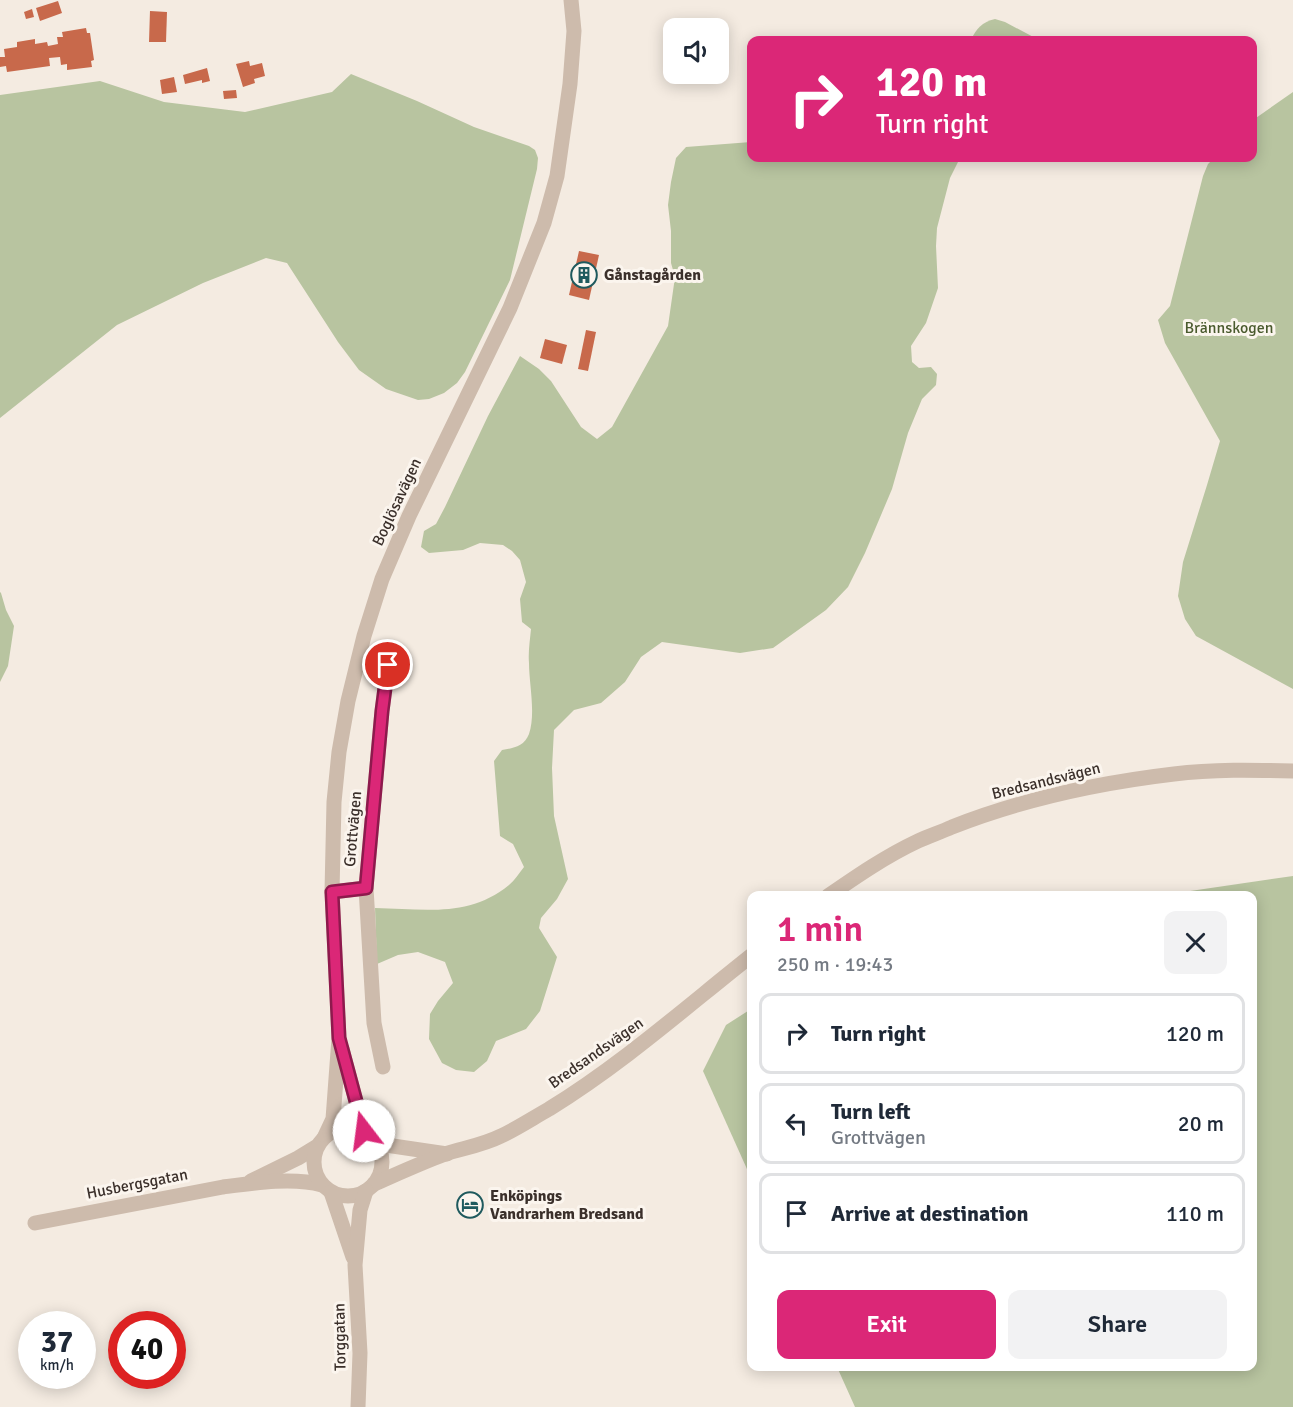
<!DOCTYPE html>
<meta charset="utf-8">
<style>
:root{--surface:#fff;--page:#f2f2f3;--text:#1f2937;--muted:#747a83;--line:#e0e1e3;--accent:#db2777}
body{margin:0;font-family:Signika,sans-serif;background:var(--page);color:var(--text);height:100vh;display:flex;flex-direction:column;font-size:22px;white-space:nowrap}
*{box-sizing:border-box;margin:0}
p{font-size:20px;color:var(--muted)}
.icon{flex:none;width:33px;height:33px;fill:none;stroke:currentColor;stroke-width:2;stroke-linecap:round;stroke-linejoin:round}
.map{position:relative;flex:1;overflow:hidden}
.panel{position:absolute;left:747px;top:891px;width:510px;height:480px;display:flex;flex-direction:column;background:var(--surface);border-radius:12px;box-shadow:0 3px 15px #0003}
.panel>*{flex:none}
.hud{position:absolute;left:747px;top:36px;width:510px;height:126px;border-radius:12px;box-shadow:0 3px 15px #0003;background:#db2777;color:#fff;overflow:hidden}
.buttons{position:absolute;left:663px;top:18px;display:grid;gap:12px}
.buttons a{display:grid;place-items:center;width:66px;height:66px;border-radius:12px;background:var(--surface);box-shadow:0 3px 15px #0003;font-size:30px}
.speed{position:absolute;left:18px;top:1311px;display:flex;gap:12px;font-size:30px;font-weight:700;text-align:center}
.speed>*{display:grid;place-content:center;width:78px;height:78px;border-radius:50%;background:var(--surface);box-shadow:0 3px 15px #0003;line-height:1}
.speed small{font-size:15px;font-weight:400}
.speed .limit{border:9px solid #d22;background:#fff;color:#111}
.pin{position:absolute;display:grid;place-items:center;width:51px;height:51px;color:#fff;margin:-26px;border:3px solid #fff;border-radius:50%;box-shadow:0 2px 6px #0007}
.me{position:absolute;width:66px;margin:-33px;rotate:345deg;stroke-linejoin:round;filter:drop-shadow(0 0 4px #0008)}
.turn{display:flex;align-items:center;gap:21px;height:126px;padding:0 30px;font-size:27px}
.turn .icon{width:78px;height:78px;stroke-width:2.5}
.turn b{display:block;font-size:42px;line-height:51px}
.round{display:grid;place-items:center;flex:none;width:63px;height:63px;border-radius:12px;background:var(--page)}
.head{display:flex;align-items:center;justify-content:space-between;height:102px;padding:0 30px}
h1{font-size:36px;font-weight:600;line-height:45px;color:var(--accent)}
.action{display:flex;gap:12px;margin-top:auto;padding:12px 30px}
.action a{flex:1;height:69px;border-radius:12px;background:var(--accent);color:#fff;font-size:24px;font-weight:600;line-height:69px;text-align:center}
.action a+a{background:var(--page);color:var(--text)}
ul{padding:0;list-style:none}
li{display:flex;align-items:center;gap:18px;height:81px;margin:0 12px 9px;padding:0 18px;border:3px solid var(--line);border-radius:12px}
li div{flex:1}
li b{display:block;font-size:22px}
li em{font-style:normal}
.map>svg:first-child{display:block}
</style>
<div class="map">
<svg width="1293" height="1407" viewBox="0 0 1293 1407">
<rect width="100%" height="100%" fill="#f4ebe1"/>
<g fill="#b8c4a0">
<path d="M 995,19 L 1005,22 L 1039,40 L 971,40 C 976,29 982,22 995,19 Z"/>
<polygon points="351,74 417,101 474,127 529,146 535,150 538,158 537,169 510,280 465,372 457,383 444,393 429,399 418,400 386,389 359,370 338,342 287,263 266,258 203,283 117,325 0,418 0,95 100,81 164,102 245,112 332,92"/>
<polygon points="1293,92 1293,689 1196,636 1185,619 1178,596 1183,562 1207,485 1220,441 1165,343 1158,320 1170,306 1203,176 1208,164 1214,158 1252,158 1253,120"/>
<path d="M 751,142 L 752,158 L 960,158 L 950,178 L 937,228 L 936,246 L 938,288 L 926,323 L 911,346 L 912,362 L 919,368 L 931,367 L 937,374 L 936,385 L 922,399 L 908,433 L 892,489 L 865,553 L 848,587 L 826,610 L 773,648 L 740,653 L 662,642 L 641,657 L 625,682 L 601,703 L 574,710 L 554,730 L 552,768 L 554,816 L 568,879 L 557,899 L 541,918 L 539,928 L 557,957 L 540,1011 L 526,1029 L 496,1041 L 487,1061 L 474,1072 L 456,1070 L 442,1063 L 429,1039 L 430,1014 L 438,1001 L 453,983 L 445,962 L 418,952 L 398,955 L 377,964 L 375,908 C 423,909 469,918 509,885 C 515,880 519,873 524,867 L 513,844 L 500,836 L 494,761 L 502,750 C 513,748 524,747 529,734 C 536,713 529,684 529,663 C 528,652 530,640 531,629 L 522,622 L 520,599 L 526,582 L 520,560 L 512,551 L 503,545 L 480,543 L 463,550 L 429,553 L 421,547 L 424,531 L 436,524 L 445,507 L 488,416 L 520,356 L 539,369 L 551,381 L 581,427 L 597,439 L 612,427 L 668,326 L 675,277 L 671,263 L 671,231 L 668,205 L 671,182 L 676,158 L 686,147 Z"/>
<polygon points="0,592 1,593 6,610 14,626 8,666 0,682"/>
<polygon points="1293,876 1293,1407 855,1407 837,1367 1252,1366 1252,896 1163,895"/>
<polygon points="751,1009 751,1178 703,1071 726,1025"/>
</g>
<g fill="#c8694b">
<polygon points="58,1 62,13 40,21 36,8"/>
<polygon points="32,9 34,17 26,19 24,12"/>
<polygon points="150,11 167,12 166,42 149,42"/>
<polygon points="86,28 87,33 90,33 94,60 91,61 92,67 67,70 67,64 61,65 60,57 49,58 50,66 7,72 6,66 0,67 0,57 5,57 4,49 17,47 17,42 35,39 35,44 47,42 48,46 58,44 57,37 63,37 62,32"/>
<polygon points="249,61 250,66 262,63 265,76 254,79 255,83 243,87 236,64"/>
<polygon points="207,68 210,81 202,83 202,80 185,84 183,75"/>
<polygon points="174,77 177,92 162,94 160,80"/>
<polygon points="236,90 237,98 224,99 223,91"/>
<polygon points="579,251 599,255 589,300 569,295"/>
<polygon points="586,330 596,332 588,371 578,369"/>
<polygon points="545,339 567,345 562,364 540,358"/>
</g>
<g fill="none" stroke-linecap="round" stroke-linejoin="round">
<g stroke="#cdbbac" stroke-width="15">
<polyline points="332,892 366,888"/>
<polyline points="383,1067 374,1023 366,888 382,711 388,665"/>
<polyline points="251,1181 298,1158 316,1147"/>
<path d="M 35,1223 L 223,1187 C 253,1183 293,1177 322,1185"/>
</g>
<g stroke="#cdbbac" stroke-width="15">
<path d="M 828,896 C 857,876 886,856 918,841 C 929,836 941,832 952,827 C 1023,799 1098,783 1174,774 C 1213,769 1254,770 1293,771"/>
<polyline points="342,1049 364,1131"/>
<circle cx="348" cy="1162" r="34"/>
<polyline points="325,1136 333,1119 339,1038 332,892 334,802 339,752 348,701 364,636 382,579 409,516 510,308 544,223 557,176 570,84 574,31 571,0"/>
<polyline points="373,1139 386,1145 447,1154"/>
<path d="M 374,1184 C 397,1174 421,1163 445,1154 C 464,1148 483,1145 501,1136 C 518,1128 533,1118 549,1109 C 622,1064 685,1008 752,955"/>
<polyline points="331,1192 353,1257"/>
<polyline points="358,1407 360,1353 355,1265 360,1210 366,1191"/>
</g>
</g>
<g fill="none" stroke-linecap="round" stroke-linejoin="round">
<g stroke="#8e194d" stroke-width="15">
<polyline id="route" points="364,1131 339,1038 332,892 366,888 382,711 388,665"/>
</g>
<use href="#route" stroke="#db2777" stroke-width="10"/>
</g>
<defs>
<g id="building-ring" transform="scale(1.35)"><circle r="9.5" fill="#fbf5ee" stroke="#1f5a5e" stroke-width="1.5"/><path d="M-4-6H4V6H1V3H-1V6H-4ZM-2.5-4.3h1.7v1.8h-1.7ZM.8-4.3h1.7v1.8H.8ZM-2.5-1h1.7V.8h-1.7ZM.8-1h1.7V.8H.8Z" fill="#1f5a5e"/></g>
<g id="hotel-ring" transform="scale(1.35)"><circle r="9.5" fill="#fbf5ee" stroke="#1f5a5e" stroke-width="1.5"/><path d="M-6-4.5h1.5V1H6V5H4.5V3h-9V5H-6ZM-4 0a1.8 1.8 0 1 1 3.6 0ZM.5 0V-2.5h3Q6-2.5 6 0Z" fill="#1f5a5e"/></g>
</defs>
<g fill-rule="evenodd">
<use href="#building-ring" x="584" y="275"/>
<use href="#hotel-ring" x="470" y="1205"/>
</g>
<g text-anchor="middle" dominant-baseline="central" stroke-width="6" stroke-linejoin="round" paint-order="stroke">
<g font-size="16" font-weight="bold" fill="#3b302b" stroke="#fbf5ee" text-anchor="start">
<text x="604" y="275">Gånstagården</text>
<text x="490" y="1196">Enköpings<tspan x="490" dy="18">Vandrarhem Bredsand</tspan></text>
</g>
<g font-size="16" fill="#4a5a2e" stroke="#fbf5ee">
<text x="1229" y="328">Brännskogen</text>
</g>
<g font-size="16" fill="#3b302b" stroke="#fbf5ee">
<text transform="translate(397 502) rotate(-65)">Boglösavägen</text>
<text transform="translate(1046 781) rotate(-14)">Bredsandsvägen</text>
<text transform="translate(353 829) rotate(-85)">Grottvägen</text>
<text transform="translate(596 1053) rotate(-35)">Bredsandsvägen</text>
<text transform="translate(137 1184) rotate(-11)">Husbergsgatan</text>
<text transform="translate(340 1337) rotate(-91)">Torggatan</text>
</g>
</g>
</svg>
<div class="buttons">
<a><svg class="icon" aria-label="sound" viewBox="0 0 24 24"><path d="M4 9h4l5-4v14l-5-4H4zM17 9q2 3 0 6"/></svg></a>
</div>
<div class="speed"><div>37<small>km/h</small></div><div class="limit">40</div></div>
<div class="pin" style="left:388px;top:665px;background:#d93025"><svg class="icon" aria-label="arrive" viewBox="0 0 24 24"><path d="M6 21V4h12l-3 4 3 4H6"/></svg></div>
<svg class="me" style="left:364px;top:1131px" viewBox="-20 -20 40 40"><circle r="19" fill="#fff"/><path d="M0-13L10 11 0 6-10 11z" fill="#db2777"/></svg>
<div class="hud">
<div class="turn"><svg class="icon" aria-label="right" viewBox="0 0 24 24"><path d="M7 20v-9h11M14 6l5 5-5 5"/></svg><div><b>120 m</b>Turn right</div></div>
</div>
<section class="panel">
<div class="head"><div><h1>1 min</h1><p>250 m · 19:43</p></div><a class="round"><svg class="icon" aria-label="close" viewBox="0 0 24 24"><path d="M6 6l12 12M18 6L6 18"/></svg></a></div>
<ul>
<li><svg class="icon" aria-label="right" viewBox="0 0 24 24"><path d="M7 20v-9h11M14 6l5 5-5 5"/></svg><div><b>Turn right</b></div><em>120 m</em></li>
<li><svg class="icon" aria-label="left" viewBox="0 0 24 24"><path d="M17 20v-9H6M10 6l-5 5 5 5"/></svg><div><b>Turn left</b><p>Grottvägen</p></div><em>20 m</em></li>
<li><svg class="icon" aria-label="arrive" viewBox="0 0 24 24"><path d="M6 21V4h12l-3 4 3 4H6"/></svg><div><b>Arrive at destination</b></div><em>110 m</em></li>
</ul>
<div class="action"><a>Exit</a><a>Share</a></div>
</section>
</div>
